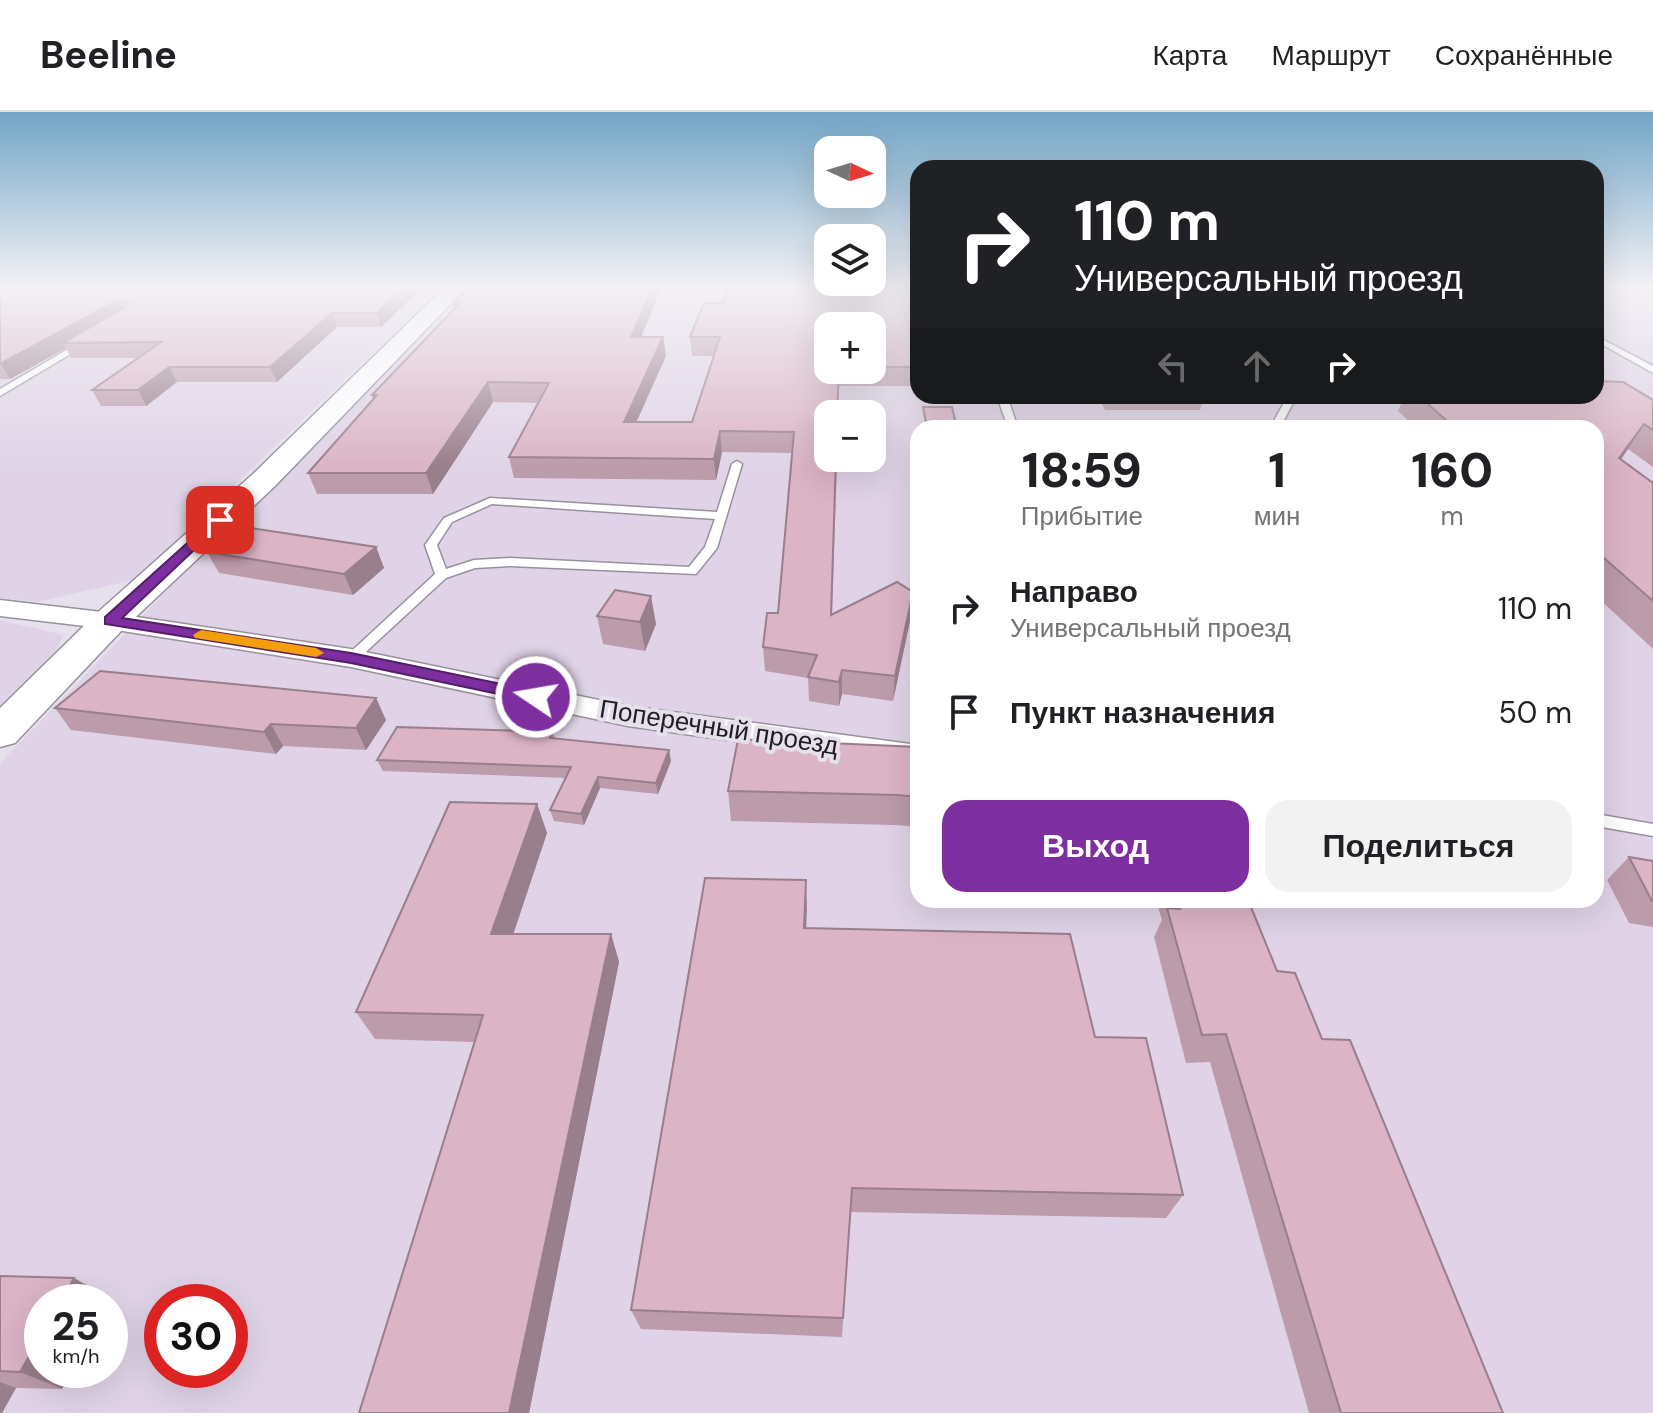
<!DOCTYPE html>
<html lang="ru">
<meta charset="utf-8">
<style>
:root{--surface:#fff;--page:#f2f2f2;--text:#202124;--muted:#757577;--line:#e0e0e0;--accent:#7e2f9f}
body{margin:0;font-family:"DM Sans",sans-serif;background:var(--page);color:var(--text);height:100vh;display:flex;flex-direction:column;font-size:30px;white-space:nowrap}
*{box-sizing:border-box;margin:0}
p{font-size:26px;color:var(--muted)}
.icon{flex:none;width:44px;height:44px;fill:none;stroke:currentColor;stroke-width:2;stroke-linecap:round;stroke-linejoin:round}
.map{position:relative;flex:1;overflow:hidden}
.drawer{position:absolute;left:910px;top:308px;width:694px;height:488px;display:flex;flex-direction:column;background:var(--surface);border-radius:24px;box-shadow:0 8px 32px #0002}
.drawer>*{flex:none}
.guide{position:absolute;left:910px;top:48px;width:694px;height:244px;border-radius:24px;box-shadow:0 8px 32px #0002;background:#202124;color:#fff;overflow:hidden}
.needle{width:52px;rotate:94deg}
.buttons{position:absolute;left:814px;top:24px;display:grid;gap:16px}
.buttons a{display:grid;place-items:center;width:72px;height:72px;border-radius:16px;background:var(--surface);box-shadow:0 8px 32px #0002;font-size:40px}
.speed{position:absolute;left:24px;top:1172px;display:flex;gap:16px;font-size:40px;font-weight:700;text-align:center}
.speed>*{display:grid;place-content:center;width:104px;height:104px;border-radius:50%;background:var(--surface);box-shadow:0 8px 32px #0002;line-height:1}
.speed small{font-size:20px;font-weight:400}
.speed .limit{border:12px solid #d22;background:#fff;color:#111}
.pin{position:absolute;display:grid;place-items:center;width:68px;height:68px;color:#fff;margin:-34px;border-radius:16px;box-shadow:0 4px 12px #0006}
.me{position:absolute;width:88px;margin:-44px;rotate:282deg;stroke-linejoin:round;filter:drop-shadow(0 0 6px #0008)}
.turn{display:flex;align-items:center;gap:28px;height:168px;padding:0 32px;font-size:36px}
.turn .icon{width:104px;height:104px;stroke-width:2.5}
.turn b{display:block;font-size:56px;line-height:68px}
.lanes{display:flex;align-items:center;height:76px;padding:0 32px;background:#0003;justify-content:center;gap:40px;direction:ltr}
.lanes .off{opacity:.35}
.eta{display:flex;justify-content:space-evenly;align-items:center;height:136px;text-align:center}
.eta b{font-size:48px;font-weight:800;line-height:56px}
.primary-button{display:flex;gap:16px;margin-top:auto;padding:16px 32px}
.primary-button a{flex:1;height:92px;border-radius:24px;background:var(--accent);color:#fff;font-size:32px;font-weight:800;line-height:92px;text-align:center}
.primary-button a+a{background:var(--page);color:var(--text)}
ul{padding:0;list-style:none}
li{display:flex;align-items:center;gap:24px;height:104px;padding:0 32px}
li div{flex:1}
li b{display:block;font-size:30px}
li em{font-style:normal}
header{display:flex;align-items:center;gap:48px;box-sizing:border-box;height:112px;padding:0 40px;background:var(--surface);border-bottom:2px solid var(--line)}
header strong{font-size:38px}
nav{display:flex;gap:44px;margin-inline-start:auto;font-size:28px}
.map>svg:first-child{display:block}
</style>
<header>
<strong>Beeline</strong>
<nav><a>Карта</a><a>Маршрут</a><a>Сохранённые</a></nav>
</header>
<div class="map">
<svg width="1653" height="1301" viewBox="0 0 1653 1301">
<rect width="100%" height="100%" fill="#e5e0ec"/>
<g fill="#e0d3e7" fill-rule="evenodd">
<polygon points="0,174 442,174 137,467 38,490 0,486"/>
<path d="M 471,174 L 918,174 L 918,284 L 1596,284 L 1596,174 L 1611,174 L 1653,195 L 1653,1301 L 0,1301 L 0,651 L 179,466 ZM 828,214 L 872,214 L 872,258 L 828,258 ZM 828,302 L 872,302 L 872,346 L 828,346 ZM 918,316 L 1596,316 L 1596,788 L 918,788 ZM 42,1190 L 110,1190 L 110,1258 L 42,1258 ZM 162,1190 L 230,1190 L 230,1258 L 162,1258 Z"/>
<polygon points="0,508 64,523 42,564 0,606"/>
</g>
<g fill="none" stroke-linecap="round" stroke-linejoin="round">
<g stroke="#97919d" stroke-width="3">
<g id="lane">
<polygon points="1596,224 1653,254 1653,261 1596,229"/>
<polygon points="82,229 89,231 0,284 0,277"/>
<polygon points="997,284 1007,284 1018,316 1008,316"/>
<polygon points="1269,284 1413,284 1428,287 1423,290 1295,287 1280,316 1270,316 1286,287"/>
<path d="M 737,349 L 742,352 L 717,436 L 696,462 L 510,454 L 475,456 L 446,466 L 356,549 L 346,549 L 344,546 L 435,462 L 425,433 L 444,406 L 490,386 L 717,400 L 732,352 ZM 492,392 L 715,407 L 705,435 L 689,455 L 510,446 L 474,448 L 446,457 L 437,433 L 452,410 Z"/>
<polygon points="1596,702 1653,712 1653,724 1596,714"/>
</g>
</g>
<g stroke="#97919d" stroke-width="3">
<polygon id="street" points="0,488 110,501 351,537 628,594 918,633 918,655 628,614 351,555 110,517 0,504"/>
</g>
<g stroke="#97919d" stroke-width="3">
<polygon id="secondary" points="446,174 468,174 275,374 123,517 15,631 0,635 0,596 97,501 253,362"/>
</g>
<use href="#lane" fill="#fff" fill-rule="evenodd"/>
<use href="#street" fill="#fff" fill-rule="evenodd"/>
<use href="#secondary" fill="#fff" fill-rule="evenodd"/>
</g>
<g fill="#bc9baa" fill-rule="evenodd">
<polygon points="0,174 424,174 381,215 337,215 277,270 177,270 146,294 101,294 92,278 139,246 71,246 66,236 10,267 0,267"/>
<path d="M 470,174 L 662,174 L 641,225 L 663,225 L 666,244 L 636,310 L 692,310 L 714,244 L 692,244 L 690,225 L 704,191 L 722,191 L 728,174 L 913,174 L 918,218 L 918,274 L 839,274 L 838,302 L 828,302 L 828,346 L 837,346 L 832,503 L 897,470 L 913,480 L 911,504 L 893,589 L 842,582 L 839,594 L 809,589 L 808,566 L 765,559 L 763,535 L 767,501 L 778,501 L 792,341 L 722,340 L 716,368 L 514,366 L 509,345 L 538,291 L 493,290 L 433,382 L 317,382 L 308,361 L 373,288 L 372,283 L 455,197 L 453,192 ZM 828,214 L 872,214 L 872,258 L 828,258 Z"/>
<polygon points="1098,284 1204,284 1200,298 1105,298"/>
<polygon points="1405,284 1596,284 1653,288 1653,355 1628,337 1621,348 1653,371 1653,537 1596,484 1596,316 1416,316 1398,299"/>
<polygon points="376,435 384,456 353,483 219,461 207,440"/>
<polygon points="597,504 656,512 645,539 603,532"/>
<polygon points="55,596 386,608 366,638 283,634 276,642 71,618"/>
<polygon points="553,620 555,627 671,649 658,682 600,676 584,713 554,709 550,698 566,666 383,659 377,648"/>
<polygon points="918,635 918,715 895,713 731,709 728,679"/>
<polygon points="537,692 547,721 513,822 611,822 619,850 529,1301 359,1301 474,930 375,927 356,900"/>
<polygon points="1629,745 1653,749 1653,815 1629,811 1607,768"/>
<polygon points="806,768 806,816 1095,925 1183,1083 1166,1106 850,1100 842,1225 641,1217 631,1198"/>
<polygon points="1156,788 1217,788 1219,793 1277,859 1322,927 1503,1301 1309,1301 1210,950 1186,951 1154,825 1162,808"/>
<polygon points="0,1164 74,1166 111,1187 109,1190 42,1190 62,1277 16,1276 0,1301"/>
</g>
<g fill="#997e8b">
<polygon points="405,174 424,174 381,215 377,201"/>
<polygon points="653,174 662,174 633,244 631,225"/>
<polygon points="118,188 125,202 63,231 66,236 10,267 1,252"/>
<polygon points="332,201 337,215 277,270 270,255"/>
<polygon points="663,225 666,244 627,331 624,310"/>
<polygon points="169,255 177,270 146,294 138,278"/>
<polygon points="488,270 493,290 433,382 426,361"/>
<polygon points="1644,312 1628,337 1602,372 1619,346"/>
<polygon points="720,319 722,340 716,368 714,347"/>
<polygon points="376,435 384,456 353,483 344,462"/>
<polygon points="913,480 911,504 893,589 895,564"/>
<polygon points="651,484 656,512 645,539 640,510"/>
<polygon points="842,558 842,582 839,594 839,570"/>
<polygon points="376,586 386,608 366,638 356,616"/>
<polygon points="271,612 283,634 276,642 264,620"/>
<polygon points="669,638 671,649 658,682 656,671"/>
<polygon points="598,665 600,676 584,713 581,702"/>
<polygon points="537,692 547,721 504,850 491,822"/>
<polygon points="806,768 807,797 805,845 804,816"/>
<polygon points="611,822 619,850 529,1301 509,1301"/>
<polygon points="74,1166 111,1187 109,1190 60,1190"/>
<polygon points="42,1222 42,1258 73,1258 62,1277 20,1260"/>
<polygon points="0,1270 16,1276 2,1301 0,1301"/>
</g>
<g fill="#dbb4c6" stroke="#997e8b" stroke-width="2">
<polygon points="0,174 405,174 377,201 332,201 270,255 169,255 138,278 92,278 161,230 63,231 125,195 127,191 118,188 0,252"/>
<polygon points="470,174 653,174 631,225 663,225 624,310 692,310 720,225 690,225 704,191 722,191 728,174 913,174 918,218 918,255 872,255 872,214 828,214 828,258 839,258 837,302 828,302 828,346 836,346 831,503 897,470 913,480 895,564 842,558 839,570 808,565 817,543 763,535 767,501 778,501 794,320 720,319 714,347 509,345 549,271 488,270 426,361 308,361 377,283 372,283 459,192 453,192"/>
<polygon points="1596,269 1623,270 1653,288 1653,318 1644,312 1619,346 1653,371 1653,489 1596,439 1596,316 1455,316 1419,284 1596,284"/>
<polygon points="923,295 952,295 957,316 927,316"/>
<polygon points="244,415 376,435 344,462 207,440"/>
<polygon points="615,478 651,484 640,510 597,504"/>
<polygon points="100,559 376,586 356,616 271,612 264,620 55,596"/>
<polygon points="397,615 553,620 550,626 669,638 656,671 598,665 581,702 550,698 571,655 377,648"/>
<polygon points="738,627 918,635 918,685 897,683 728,679"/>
<polygon points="450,690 537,692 491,822 611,822 509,1301 359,1301 483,903 356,900"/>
<polygon points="1629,745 1653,749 1653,789 1652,789"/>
<polygon points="705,766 806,768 804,816 1070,822 1095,925 1146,926 1183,1083 852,1076 843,1206 631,1198"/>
<polygon points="1177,788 1217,788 1219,793 1251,795 1277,859 1295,861 1322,927 1350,928 1503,1301 1341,1301 1226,922 1202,923 1167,796 1180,797"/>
<polygon points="0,1164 74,1166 60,1190 42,1190 42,1222 20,1260 0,1259"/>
</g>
<linearGradient id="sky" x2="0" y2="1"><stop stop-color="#72a6c7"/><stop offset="0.49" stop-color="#f3f1f6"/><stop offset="1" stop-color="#f3f1f6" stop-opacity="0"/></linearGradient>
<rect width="1653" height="356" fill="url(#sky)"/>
<polygon fill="#7e2f9f" stroke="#521f67" stroke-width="2" points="215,406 226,408 122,506 351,541 536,579 544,585 536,590 351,551 105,512 105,505"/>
<polygon fill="#f59e0b" points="201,518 316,536 324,541 316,545 195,526 193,523"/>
<g text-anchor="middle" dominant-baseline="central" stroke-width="8" stroke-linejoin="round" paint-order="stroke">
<g font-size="26" fill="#201e22" stroke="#e5e0ec">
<text transform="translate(719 615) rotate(9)">Поперечный проезд</text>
</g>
</g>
</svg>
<div class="buttons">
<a><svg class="needle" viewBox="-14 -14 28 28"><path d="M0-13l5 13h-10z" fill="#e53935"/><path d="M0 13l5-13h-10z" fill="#757577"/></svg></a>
<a><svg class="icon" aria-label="layers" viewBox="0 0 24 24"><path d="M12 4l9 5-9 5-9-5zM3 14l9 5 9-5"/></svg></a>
<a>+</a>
<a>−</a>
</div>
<div class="speed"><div>25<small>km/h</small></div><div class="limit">30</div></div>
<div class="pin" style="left:220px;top:408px;background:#d93025"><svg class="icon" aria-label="arrive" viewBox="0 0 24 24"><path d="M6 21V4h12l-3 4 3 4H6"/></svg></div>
<svg class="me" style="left:536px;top:585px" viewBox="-20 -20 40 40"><circle r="17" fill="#7e2f9f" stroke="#fff" stroke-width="3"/><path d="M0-11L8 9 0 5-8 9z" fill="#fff"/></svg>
<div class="guide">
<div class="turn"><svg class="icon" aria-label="right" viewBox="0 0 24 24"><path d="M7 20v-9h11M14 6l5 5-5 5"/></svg><div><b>110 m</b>Универсальный проезд</div></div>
<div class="lanes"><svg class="icon off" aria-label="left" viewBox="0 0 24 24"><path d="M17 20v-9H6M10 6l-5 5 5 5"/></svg><svg class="icon off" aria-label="ahead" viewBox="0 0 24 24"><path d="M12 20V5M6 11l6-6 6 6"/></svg><svg class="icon" aria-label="right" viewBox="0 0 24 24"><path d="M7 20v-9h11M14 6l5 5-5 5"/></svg></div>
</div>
<section class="drawer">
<div class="eta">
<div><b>18:59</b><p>Прибытие</p></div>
<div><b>1</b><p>мин</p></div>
<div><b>160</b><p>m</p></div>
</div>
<ul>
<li><svg class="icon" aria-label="right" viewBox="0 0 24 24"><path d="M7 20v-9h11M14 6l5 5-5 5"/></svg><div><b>Направо</b><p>Универсальный проезд</p></div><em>110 m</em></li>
<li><svg class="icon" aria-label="arrive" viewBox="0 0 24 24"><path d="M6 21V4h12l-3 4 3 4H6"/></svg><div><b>Пункт назначения</b></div><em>50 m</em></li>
</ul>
<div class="primary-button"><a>Выход</a><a>Поделиться</a></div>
</section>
</div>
